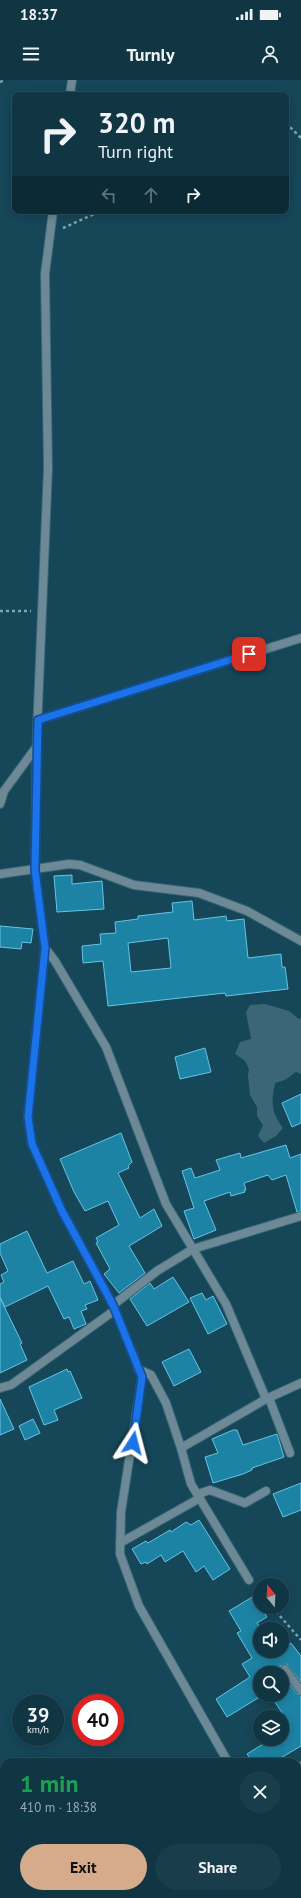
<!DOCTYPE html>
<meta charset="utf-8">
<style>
:root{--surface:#103543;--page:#193d4a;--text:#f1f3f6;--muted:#9cabb2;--line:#30505c;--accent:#d6ab8b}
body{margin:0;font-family:"PT Sans",sans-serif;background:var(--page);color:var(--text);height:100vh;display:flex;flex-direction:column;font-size:15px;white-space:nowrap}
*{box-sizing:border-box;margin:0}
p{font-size:13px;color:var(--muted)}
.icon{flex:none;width:22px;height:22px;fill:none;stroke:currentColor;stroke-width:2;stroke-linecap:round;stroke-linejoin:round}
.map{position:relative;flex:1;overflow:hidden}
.side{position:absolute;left:0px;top:1678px;width:301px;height:140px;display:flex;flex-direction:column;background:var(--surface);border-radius:12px 12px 0 0;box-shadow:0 2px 10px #0003,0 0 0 1px var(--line)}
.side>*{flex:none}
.hud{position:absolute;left:12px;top:12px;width:277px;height:122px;border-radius:8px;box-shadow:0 2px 10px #0003,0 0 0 1px var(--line);background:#103543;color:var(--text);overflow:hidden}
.needle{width:26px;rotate:342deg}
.buttons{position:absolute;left:253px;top:1498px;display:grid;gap:8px}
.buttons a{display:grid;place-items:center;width:36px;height:36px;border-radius:50%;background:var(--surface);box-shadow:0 2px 10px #0003,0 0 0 1px var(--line);font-size:20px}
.speed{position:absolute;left:12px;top:1614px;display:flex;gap:8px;font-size:20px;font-weight:700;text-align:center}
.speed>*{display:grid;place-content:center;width:52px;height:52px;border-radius:50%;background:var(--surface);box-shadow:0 2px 10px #0003,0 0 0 1px var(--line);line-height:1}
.speed small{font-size:10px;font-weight:400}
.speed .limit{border:6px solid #d22;background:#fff;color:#111}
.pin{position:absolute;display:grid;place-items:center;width:34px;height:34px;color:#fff;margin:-17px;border-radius:8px;box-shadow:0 2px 6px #0006}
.me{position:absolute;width:44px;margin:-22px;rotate:9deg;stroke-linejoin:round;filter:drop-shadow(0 0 3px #0008)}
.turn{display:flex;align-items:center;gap:14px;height:84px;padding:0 20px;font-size:18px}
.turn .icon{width:52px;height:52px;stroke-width:2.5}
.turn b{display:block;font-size:28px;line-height:34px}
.lanes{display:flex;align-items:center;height:38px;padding:0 20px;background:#0003;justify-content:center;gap:20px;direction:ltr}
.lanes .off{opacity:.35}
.round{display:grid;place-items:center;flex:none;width:42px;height:42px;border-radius:21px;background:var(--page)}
.overview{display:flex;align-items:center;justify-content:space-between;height:68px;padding:0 20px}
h1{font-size:24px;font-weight:600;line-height:30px;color:#1e9e55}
.cta{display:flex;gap:8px;margin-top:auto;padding:8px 20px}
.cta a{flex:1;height:46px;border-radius:24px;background:var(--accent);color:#111;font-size:16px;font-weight:600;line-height:46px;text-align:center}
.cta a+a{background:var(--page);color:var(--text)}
.status{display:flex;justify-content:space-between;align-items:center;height:28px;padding:0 20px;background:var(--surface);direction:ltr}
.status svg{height:11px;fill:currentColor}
header{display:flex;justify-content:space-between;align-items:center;height:52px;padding:0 20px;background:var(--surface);font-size:18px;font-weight:600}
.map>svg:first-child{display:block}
</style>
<div class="status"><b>18:37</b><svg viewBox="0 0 49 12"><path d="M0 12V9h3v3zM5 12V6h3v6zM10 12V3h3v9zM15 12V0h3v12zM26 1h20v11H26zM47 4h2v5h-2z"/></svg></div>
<header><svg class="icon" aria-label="menu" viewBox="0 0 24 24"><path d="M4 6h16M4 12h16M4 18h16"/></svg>Turnly<svg class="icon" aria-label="person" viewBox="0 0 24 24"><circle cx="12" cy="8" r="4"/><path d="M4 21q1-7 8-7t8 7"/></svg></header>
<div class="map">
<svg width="301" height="1818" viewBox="0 0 301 1818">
<rect width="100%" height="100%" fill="#154759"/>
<path fill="#3a6678" d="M 265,924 L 289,931 L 299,939 L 301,938 L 301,994 L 296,992 L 285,1000 L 275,1003 C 271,1022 271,1032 283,1048 L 276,1056 L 264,1063 L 258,1056 L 263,1045 L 257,1036 L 257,1027 L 250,1015 L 248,996 L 249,989 L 245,981 L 235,974 L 240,962 L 251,959 L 246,932 L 250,925 Z"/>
<g fill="#1d83a4" stroke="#68c3e6" fill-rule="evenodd">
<polygon points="72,795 72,804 102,801 104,829 57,832 54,796"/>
<path d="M 192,821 L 194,840 L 226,836 L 227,841 L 244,839 L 248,878 L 281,874 L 282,887 L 285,887 L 288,909 L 226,916 L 225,913 L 108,926 L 103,881 L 83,883 L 82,866 L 101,864 L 100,854 L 116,853 L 115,842 L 138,839 L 138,836 L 173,832 L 172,823 ZM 168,858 L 171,888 L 131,892 L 128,863 Z"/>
<polygon points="0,846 33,849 31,863 22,862 21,869 0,867"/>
<polygon points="205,968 211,992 180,999 175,977"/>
<polygon points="301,1014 301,1043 292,1047 282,1023"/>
<polygon points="121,1053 132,1082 128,1086 129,1088 118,1093 140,1138 154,1129 162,1146 129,1166 145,1193 119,1213 104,1194 110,1189 96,1163 98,1162 96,1158 119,1145 108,1121 85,1131 74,1112 60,1079"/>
<polygon points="286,1065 290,1078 301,1074 301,1131 297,1132 286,1095 272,1100 268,1095 244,1103 246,1110 244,1110 245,1112 231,1116 230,1112 204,1121 216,1150 194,1159 184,1131 194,1128 182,1091 191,1088 195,1098 220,1090 216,1080 240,1073 241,1078"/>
<polygon points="27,1151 47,1193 73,1181 84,1204 90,1201 98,1220 85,1225 87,1229 81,1231 86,1244 74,1249 69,1237 64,1239 48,1206 5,1227 0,1217 0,1204 4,1202 1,1195 8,1191 0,1173 0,1164"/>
<polygon points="173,1197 189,1222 147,1246 130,1219 150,1203 154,1209"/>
<polygon points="202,1213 206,1220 213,1216 227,1244 208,1254 190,1218"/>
<polygon points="0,1218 22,1263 20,1264 27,1280 0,1293"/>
<polygon points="189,1269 201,1292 174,1306 162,1282"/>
<polygon points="67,1289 68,1292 70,1291 82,1318 54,1330 58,1340 44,1345 29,1307"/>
<polygon points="0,1319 14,1349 0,1355"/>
<polygon points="33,1339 40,1353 25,1360 19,1346"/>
<polygon points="233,1350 237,1350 243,1365 277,1354 284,1377 252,1388 252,1390 243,1394 213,1403 205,1377 218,1373 212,1359"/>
<polygon points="301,1403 301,1430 283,1437 273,1414"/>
<polygon points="199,1440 230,1489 213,1500 204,1486 196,1492 183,1471 165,1482 161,1475 147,1484 146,1482 141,1484 132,1469 146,1461 148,1463 170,1450 171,1452 186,1442 191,1445"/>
<polygon points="254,1516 267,1537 257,1543 261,1549 260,1571 274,1571 276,1574 291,1563 301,1576 301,1602 287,1584 280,1586 281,1593 260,1593 260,1615 263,1615 227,1637 216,1619 250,1597 242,1584 252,1578 237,1553 241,1551 229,1531"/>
<polygon points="282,1594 297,1614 301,1616 301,1666 274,1682 252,1682 247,1674 271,1659 282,1659 282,1652 290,1647 282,1635 283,1634 270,1615 282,1615"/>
</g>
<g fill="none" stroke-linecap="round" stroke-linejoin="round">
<g stroke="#386677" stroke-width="10">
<g id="service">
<polyline points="269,1318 290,1373"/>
<polyline points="198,1414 210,1410 245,1423 266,1411"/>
<polyline points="120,1463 200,1418"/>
<polyline points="285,1589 301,1611"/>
</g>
</g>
<g stroke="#386677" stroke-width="10">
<g id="minor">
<polyline points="0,724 4,711 37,666"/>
<polyline points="0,794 69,784 80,785 134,805 199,813 247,831 301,861"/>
<polyline points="45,868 55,881 106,967 166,1124 226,1224 266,1319"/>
<polyline points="113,1225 157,1191 193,1169 301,1136"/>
<polyline points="138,1289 151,1295 166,1323 181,1368"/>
<polyline points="0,1308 11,1305 115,1230"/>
<polyline points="249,1500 191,1404 181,1368 266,1319 301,1303"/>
<polyline points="297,1689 301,1686"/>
<polyline points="153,1818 164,1814"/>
</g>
</g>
<g stroke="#386677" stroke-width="10">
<g id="tertiary">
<polyline points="70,15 72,0"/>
<polyline points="53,131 45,194 48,388 37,651 35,790 45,868 28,1037 32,1064 62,1131 113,1225 142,1297 121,1432 120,1474 139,1526 228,1682"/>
<polyline points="38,640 301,558"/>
<polyline points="286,1814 288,1818"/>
</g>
</g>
<g stroke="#7ea3b1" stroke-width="2.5" stroke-dasharray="3 3" stroke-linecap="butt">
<polyline points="0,2 5,0"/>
<polyline points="286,43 301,58"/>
<polyline points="63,148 101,131"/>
<polyline points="0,531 31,531"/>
<polyline points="272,1527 301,1560"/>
</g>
<use href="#service" stroke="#6d8995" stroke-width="8"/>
<use href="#minor" stroke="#6d8995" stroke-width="8"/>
<use href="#tertiary" stroke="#6d8995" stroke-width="8"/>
</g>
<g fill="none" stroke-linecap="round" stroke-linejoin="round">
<g stroke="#114b97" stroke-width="10">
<polyline id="route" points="133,1363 142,1297 113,1225 62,1131 32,1064 28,1037 45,868 35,790 38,640 249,574"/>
</g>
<use href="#route" stroke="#1a73e8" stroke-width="7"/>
</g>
</svg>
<div class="buttons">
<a><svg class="needle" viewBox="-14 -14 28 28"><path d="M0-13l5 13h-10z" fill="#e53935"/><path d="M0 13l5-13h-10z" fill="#9cabb2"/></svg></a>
<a><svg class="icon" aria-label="sound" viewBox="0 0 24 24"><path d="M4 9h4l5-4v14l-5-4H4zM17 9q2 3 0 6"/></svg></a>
<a><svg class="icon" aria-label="search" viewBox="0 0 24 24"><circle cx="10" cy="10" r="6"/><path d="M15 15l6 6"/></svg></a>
<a><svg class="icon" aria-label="layers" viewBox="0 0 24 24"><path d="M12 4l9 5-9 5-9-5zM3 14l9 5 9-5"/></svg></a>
</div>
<div class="speed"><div>39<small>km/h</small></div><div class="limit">40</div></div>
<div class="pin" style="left:249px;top:574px;background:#d93025"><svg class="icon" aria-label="arrive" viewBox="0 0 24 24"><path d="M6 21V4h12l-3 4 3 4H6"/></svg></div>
<svg class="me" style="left:133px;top:1363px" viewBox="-20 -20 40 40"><path d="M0-17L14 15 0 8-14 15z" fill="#1a73e8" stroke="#fff" stroke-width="4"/></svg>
<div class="hud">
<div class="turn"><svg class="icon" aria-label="right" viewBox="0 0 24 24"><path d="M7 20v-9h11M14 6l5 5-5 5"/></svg><div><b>320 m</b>Turn right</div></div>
<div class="lanes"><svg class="icon off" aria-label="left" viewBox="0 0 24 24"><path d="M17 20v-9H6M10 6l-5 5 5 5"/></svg><svg class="icon off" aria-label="ahead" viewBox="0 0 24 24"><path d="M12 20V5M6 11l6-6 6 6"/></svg><svg class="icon" aria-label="right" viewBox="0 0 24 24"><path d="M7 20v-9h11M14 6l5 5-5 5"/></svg></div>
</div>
<section class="side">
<div class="overview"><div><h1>1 min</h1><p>410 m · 18:38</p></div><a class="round"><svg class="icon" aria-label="close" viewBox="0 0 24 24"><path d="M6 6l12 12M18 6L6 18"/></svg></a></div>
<div class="cta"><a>Exit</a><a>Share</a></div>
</section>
</div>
